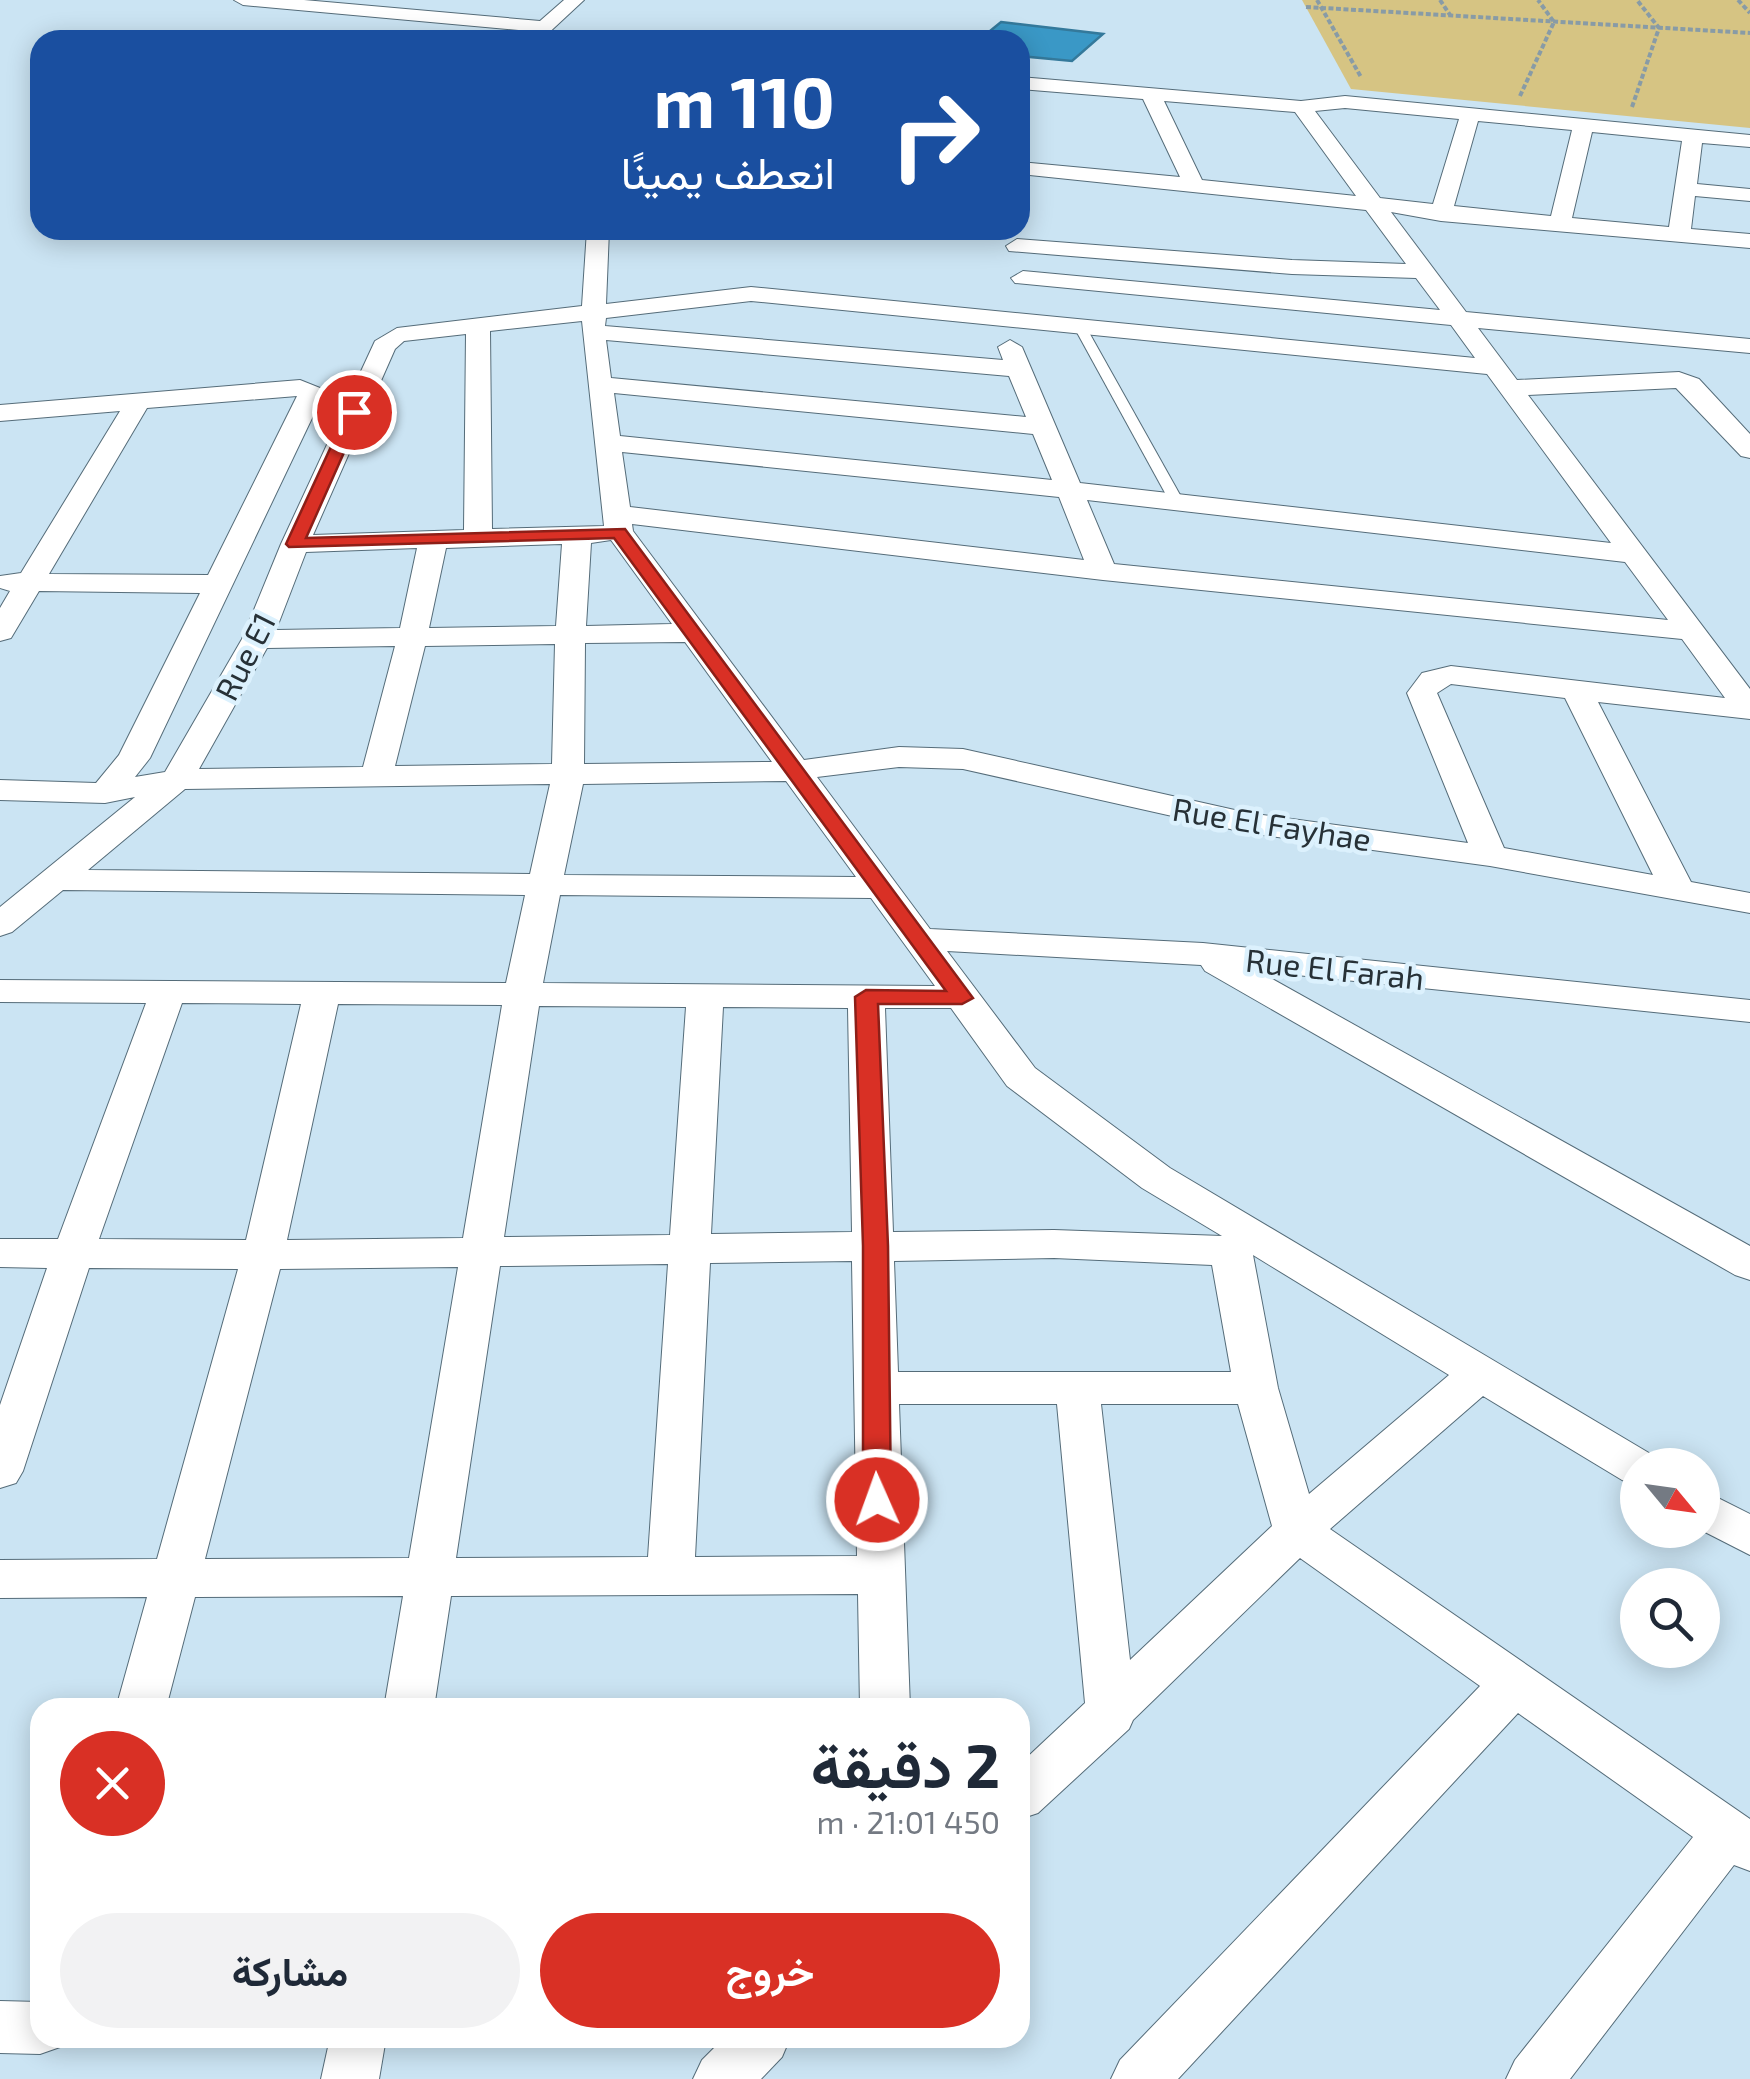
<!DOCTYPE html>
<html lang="ar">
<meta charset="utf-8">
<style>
:root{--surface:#fff;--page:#f2f2f3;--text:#1f2937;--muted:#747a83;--accent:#d93025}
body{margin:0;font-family:"Exo 2",Vazirmatn,sans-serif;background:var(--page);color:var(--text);direction:rtl;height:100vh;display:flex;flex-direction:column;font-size:38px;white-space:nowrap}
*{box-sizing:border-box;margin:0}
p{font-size:32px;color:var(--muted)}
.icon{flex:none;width:55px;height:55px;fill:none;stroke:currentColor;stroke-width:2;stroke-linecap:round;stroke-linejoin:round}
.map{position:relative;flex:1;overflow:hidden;direction:ltr}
.details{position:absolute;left:30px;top:1698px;width:1000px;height:350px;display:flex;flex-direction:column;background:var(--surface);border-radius:30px;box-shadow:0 5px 25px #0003;direction:rtl}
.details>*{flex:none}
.guide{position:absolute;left:30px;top:30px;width:1000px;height:210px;border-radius:30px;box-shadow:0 5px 25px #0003;direction:rtl;background:#1a4fa0;color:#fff;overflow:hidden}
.needle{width:65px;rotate:119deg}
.buttons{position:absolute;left:1620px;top:1448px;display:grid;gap:20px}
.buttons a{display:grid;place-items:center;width:100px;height:100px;border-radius:50%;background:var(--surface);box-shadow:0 5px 25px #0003;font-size:50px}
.pin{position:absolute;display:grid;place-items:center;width:85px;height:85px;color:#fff;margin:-42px;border:5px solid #fff;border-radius:50%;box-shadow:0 2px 10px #0007}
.me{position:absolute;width:110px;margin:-55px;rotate:358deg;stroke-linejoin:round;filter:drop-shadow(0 0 8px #0008)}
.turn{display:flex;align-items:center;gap:35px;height:210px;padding:0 30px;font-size:45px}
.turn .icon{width:130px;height:130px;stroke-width:2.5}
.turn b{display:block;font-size:70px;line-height:85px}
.round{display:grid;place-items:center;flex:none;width:105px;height:105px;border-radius:52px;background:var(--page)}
.summary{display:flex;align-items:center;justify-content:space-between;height:170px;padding:0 30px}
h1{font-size:60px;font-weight:700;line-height:75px}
.primary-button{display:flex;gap:20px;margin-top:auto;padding:20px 30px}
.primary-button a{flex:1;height:115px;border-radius:60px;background:var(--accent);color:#fff;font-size:40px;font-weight:700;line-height:115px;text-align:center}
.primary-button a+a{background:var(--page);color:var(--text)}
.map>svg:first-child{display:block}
</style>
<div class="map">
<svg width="1750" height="2079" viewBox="0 0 1750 2079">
<rect width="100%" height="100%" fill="#cbe4f3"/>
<polygon fill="#d6c483" points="1302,0 1750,0 1750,128 1351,89"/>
<polygon fill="#3a98c6" stroke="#34799b" stroke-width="2.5" points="1001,22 1103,34 1072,61 1020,56 1020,40 979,40"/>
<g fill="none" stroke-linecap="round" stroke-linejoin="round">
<g stroke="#556c79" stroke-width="2">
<polygon id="lane" points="1080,323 1086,327 1184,502 1182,505 1170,502 1074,327"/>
</g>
<g stroke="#556c79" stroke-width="2">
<g id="street">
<polygon points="234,0 304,0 540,21 564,0 584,0 541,40 521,40 529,31 243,5"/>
<path d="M 1020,77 L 1301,101 L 1345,96 L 1750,135 L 1750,147 L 1702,143 L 1697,184 L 1750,189 L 1750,201 L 1695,196 L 1691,229 L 1750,234 L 1750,248 L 1441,221 L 1391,212 L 1466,312 L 1750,339 L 1750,353 L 1478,328 L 1517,380 L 1679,372 L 1699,379 L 1750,434 L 1750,458 L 1741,456 L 1676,388 L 1528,395 L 1750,689 L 1750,719 L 1598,702 L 1691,882 L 1750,893 L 1750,913 L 1490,866 L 1248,833 L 963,769 L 899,767 L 817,777 L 930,929 L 1203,943 L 1750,1000 L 1750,1022 L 1258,971 L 1750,1246 L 1750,1280 L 1735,1275 L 1205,971 L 1201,965 L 947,951 L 1035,1068 L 1170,1168 L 1654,1456 L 1659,1465 L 1638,1465 L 1638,1485 L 1622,1480 L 1483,1396 L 1330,1529 L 1750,1819 L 1750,1871 L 1734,1865 L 1570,2079 L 1506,2079 L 1515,2060 L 1693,1837 L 1518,1713 L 1178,2079 L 1111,2079 L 1120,2060 L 1480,1686 L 1300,1558 L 1133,1720 L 1129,1729 L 1038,1813 L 1020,1819 L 1020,1764 L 1085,1703 L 1057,1404 L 899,1404 L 910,1708 L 860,1708 L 858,1594 L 451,1596 L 434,1708 L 384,1708 L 403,1596 L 195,1597 L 166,1708 L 116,1708 L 147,1597 L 0,1598 L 0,1560 L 157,1559 L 238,1269 L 89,1268 L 23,1471 L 16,1483 L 0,1488 L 0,1405 L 47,1268 L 0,1267 L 0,1239 L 58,1239 L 146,1003 L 0,1002 L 0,980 L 506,983 L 525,895 L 63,890 L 12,932 L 0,936 L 0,907 L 135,797 L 105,803 L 0,800 L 0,780 L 96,783 L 119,755 L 200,593 L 39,591 L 11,638 L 0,641 L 0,608 L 10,591 L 0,588 L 0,576 L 21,573 L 120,411 L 0,421 L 0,405 L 300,380 L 320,388 L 324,393 L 150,758 L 135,777 L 165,772 L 242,639 L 281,544 L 375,341 L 397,328 L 582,306 L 587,230 L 609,230 L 606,304 L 751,287 L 1475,358 L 1451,325 L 1015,283 L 1011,278 L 1023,271 L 1440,310 L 1416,278 L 1292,274 L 1009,251 L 1006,246 L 1017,239 L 1292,260 L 1406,264 L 1366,210 L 1020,174 L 1020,162 L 1180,177 L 1143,99 L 1020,89 ZM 1164,101 L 1295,112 L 1356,196 L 1202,180 ZM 1345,108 L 1459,119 L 1433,204 L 1380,198 L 1315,111 ZM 1478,121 L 1572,130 L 1551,216 L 1454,206 ZM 1592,132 L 1682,141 L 1669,227 L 1572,218 ZM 751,301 L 1487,374 L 1611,543 L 1080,483 L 1022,347 L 1010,340 L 998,347 L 1003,360 L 605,326 L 606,318 ZM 582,321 L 604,526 L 492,529 L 490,331 ZM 466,334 L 464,530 L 313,535 L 395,349 L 404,341 ZM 606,340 L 1009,376 L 1026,417 L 611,378 ZM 614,393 L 1033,434 L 1052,480 L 620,436 ZM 297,396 L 208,575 L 49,574 L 147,408 ZM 622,452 L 1059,497 L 1084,560 L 630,507 ZM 1087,500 L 1625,562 L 1668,620 L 1114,564 ZM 632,524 L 1103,580 L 1682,639 L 1725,698 L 1451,666 L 1422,673 L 1407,693 L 1468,843 L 1248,813 L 963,749 L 899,747 L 804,760 L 633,531 ZM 611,540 L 672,624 L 586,626 L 591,543 ZM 562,544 L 556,626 L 429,628 L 446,548 ZM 417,548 L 400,628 L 276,630 L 306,552 ZM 685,642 L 772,762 L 584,764 L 585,643 ZM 555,644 L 552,764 L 395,766 L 425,646 ZM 395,646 L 363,767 L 199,769 L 267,648 ZM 1451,684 L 1565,698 L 1653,875 L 1504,848 L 1437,693 ZM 786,781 L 856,877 L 564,875 L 583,784 ZM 550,784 L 530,874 L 88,870 L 185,789 ZM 560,895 L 871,898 L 935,986 L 543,983 ZM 182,1003 L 301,1004 L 246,1240 L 99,1239 ZM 338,1004 L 502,1005 L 463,1238 L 287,1240 ZM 539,1006 L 686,1007 L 670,1235 L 504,1237 ZM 723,1007 L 848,1008 L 852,1232 L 711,1234 ZM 885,1008 L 951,1008 L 1007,1086 L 1142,1188 L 1222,1236 L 1054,1230 L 893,1232 ZM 1253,1255 L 1449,1375 L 1309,1494 L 1278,1388 ZM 1054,1258 L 1212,1265 L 1231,1372 L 898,1372 L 894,1261 ZM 852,1261 L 857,1556 L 695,1557 L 710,1263 ZM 668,1264 L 648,1557 L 456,1558 L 500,1266 ZM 458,1267 L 409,1558 L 205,1559 L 280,1269 ZM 1101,1404 L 1238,1404 L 1272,1526 L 1130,1660 Z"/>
<polygon points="1702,1490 1750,1514 1750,1555 1701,1530"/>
<polygon points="0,2001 40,2002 40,2038 64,2038 60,2047 40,2054 0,2053"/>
<polygon points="330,2038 386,2038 379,2079 321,2079"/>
<polygon points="724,2038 790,2038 782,2057 761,2079 693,2079 702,2060"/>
</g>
</g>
<g stroke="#889ba6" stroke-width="4" stroke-dasharray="5 2.5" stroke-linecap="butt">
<polyline points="1317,0 1361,77"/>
<polyline points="1440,0 1450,15"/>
<polyline points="1738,0 1750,13"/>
<polyline points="1306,7 1750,33"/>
<polyline points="1520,96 1554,22 1538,0"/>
<polyline points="1632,107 1659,28 1637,0"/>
</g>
<use href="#lane" fill="#fff" fill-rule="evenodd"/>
<use href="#street" fill="#fff" fill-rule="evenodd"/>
</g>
<polygon fill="#d93025" stroke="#8d1f18" stroke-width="2.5" points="354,407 362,412 306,538 625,529 973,998 962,1004 878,1004 888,1246 891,1500 887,1508 877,1511 867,1508 863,1500 863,1246 855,997 866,990 946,991 614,538 289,547 286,544 347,412"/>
<g text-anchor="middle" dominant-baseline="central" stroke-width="9" stroke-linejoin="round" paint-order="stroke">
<g font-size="32" fill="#273137" stroke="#dcf1fd">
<text transform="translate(244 656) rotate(-63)">Rue E1</text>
<text transform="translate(1272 823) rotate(9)">Rue El Fayhae</text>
<text transform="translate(1335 968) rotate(6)">Rue El Farah</text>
</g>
</g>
</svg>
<div class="buttons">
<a><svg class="needle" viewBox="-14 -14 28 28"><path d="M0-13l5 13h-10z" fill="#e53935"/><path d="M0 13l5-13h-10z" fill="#747a83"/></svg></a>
<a><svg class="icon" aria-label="search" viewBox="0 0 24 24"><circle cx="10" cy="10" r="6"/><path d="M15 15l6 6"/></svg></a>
</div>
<div class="pin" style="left:354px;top:412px;background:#d93025"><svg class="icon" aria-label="arrive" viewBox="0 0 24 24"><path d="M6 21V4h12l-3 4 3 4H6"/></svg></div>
<svg class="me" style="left:877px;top:1500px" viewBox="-20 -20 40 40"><circle r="17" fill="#d93025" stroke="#fff" stroke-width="3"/><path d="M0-11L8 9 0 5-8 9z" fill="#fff"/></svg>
<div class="guide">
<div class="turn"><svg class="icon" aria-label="right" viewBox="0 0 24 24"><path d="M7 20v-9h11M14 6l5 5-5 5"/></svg><div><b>110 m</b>انعطف يمينًا</div></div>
</div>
<section class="details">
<div class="summary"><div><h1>2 دقيقة</h1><p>450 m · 21:01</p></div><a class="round" style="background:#d93025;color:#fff"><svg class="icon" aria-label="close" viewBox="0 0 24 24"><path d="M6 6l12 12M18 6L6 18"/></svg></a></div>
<div class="primary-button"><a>خروج</a><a>مشاركة</a></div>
</section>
</div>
